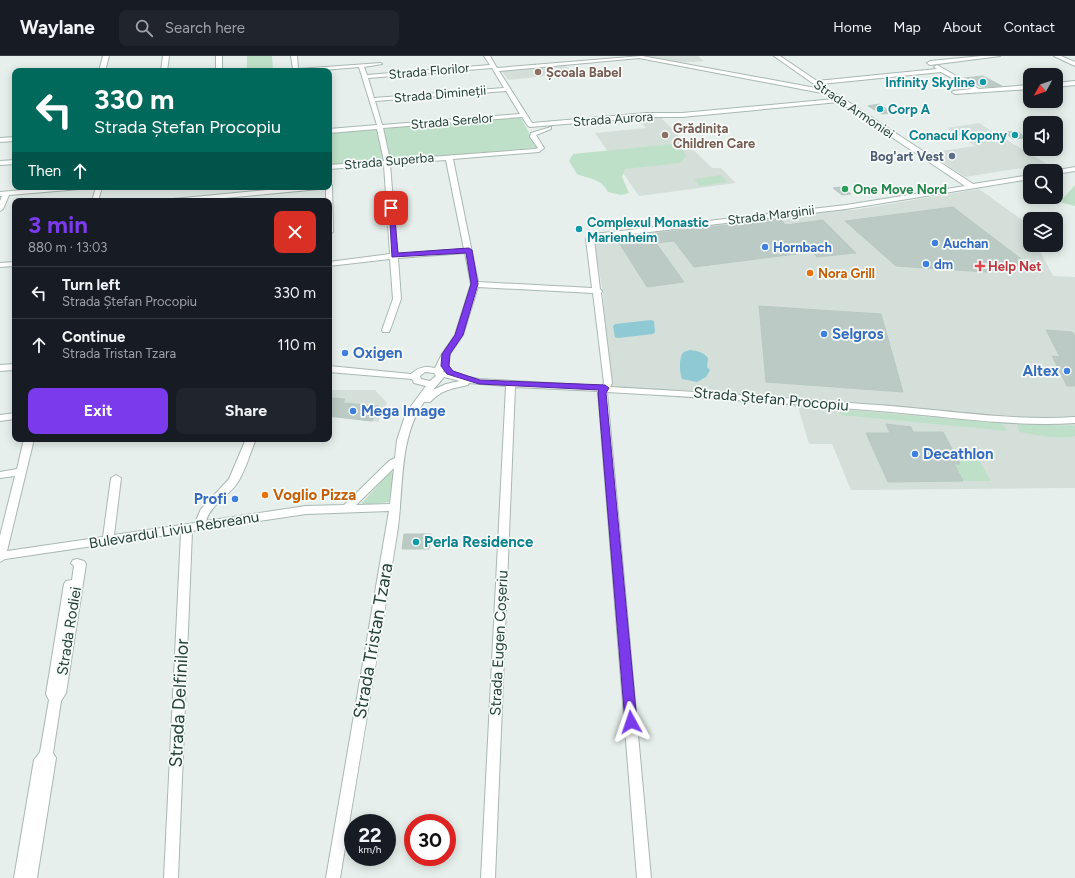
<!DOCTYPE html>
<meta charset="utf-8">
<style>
:root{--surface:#171b24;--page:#20242c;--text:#f1f3f6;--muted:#9ea1a6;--line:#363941;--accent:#7c3aed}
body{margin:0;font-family:Figtree,sans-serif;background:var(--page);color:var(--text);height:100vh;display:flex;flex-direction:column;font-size:15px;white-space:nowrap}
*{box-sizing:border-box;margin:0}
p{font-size:13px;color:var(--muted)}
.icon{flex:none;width:22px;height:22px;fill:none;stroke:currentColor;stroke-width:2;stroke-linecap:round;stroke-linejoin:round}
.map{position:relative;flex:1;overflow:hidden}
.drawer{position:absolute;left:12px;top:142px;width:320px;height:244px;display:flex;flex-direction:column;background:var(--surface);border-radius:8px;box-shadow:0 2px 10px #0003}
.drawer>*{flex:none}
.hud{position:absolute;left:12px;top:12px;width:320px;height:122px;border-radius:8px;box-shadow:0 2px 10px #0003;background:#00695c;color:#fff;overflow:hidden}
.needle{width:26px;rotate:230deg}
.controls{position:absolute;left:1023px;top:12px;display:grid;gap:8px}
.controls a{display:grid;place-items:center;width:40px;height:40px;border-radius:8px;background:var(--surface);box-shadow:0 2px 10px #0003;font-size:20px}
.speed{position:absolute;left:344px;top:758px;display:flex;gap:8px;font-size:20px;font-weight:700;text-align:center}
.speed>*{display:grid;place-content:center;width:52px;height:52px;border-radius:50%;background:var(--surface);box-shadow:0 2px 10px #0003;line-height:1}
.speed small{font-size:10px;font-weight:400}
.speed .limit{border:6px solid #d22;background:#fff;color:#111}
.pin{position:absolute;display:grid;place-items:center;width:34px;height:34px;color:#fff;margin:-17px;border-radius:8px;box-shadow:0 2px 6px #0006}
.me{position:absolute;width:44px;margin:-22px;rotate:355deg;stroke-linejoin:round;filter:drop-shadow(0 0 3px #0008)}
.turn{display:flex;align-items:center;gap:14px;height:84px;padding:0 16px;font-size:18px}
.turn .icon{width:52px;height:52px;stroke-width:2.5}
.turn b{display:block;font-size:28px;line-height:34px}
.then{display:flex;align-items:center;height:38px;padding:0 16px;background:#0003;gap:8px;font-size:15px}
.round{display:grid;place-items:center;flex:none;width:42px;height:42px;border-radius:8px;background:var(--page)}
.summary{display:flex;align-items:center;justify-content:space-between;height:68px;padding:0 16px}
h1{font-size:24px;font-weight:700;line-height:30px;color:var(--accent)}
.cta{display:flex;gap:8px;margin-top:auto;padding:8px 16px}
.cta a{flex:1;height:46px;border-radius:8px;background:var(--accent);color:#fff;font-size:16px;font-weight:700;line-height:46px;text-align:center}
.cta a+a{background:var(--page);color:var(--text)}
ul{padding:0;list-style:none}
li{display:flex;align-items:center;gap:12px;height:52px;padding:0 16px;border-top:1px solid var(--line)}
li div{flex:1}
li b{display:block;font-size:15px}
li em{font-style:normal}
header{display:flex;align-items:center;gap:24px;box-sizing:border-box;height:56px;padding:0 20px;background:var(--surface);border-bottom:1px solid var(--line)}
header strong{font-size:19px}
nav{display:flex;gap:22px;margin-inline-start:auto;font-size:14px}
.search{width:280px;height:36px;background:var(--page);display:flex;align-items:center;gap:10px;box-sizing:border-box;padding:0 14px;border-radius:8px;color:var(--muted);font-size:15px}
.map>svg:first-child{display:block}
</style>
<header>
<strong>Waylane</strong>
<div class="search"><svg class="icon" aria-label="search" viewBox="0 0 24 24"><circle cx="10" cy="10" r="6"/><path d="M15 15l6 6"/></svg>Search here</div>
<nav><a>Home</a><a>Map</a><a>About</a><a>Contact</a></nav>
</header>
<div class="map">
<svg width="1075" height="822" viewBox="0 0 1075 822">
<rect width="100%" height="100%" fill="#e6efeb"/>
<g fill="#d4dfda">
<polygon points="654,0 698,0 704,5 676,7 644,1"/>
<polygon points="566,10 573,17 508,24 502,15"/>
<polygon points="660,61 712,112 721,112 736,127 639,140 595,77 646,72 638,62"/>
<polygon points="979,67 990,74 1047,108 965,121 928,97 975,90 947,72"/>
<polygon points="979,133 1025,166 1030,176 1030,189 1037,189 1053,220 1075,221 1075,432 851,434 832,388 809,388 798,351 610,336 603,238 594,183 826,154 854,154"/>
<polygon points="329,334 375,334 387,347 378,366 329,361"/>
</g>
<g fill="#bfe0c8">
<polygon points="247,0 272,0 273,14 224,15 247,13"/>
<polygon points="520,60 537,92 329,109 329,76"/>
<path d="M 673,88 L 681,91 L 686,100 L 680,107 L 625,113 L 622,121 L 629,137 L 621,139 L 608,136 C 602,123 590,123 577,118 L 569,105 L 573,98 Z"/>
<polygon points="721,119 728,126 700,130 694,123"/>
<polygon points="1075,129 1075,150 1060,146"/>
<polygon points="845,354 1001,367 1007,375 841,359 840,355"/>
<path d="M 1017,368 L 1075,370 L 1075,380 C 1057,384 1037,379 1019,376 Z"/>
<polygon points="956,399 976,399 991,425 963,425 954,408 960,408"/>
<polygon points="392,416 394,418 389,446 364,449 362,447 389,417"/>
</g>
<g fill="#8ec9d4">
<polygon points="651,264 654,265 655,276 653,278 618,282 615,281 613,270 615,268"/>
<path d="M 690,294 C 698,295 703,296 708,302 L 707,311 L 710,314 L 706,321 L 697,326 L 682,323 C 680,317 678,301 684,296 C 684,296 690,294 690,294 Z"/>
</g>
<g fill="#bbcac4" stroke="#b8c9c2">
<polygon points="983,20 1002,30 982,31 964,22"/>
<polygon points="879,48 893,57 882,58 868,50"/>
<polygon points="1017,75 1026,82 1013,83 1004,76"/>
<polygon points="842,131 851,138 842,139 833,132"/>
<polygon points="953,151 1029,209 986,216 896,210 845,165"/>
<polygon points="780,163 786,169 823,164 856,197 817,201 812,196 694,211 674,185 656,187 684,226 647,231 616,182"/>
<polygon points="759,250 881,258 903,336 766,326"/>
<polygon points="1046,274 1072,276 1075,280 1075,330 1067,330 1052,300 1060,301"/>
<polygon points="332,342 345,343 343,347 379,350 372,365 329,360 329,347"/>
<polygon points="886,368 911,371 913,376 943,376 960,408 954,408 963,425 888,426 866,377 890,377"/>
<polygon points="404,478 431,478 429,493 402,493"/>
</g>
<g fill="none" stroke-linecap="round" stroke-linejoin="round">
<g stroke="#a8b8b2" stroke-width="2">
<g id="minor">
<polygon points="103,0 109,0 105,15 99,15"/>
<polygon points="163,0 169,0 167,15 161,15"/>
<rect x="216" y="0" width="6" height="15"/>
<path d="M 291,0 L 297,0 L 298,13 L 381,7 L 382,8 L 364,11 L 367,19 L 490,9 L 484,0 L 490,0 L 497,12 L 642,0 L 821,33 L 774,0 L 780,0 L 817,25 L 937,13 L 934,11 L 937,9 L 979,33 L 1030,29 L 1030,33 L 955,38 L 952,36 L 953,35 L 972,33 L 941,16 L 821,28 L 973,128 L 1030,119 L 1030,123 L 846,153 L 598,182 L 594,184 L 600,233 L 602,235 L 601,237 L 612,327 L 610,331 C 704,336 797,343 891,350 C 952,355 1014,365 1075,361 L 1075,367 C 1014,371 952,361 891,356 C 796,348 702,341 607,336 L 651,822 L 637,822 L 598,335 L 515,331 L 495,822 L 481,822 L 506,330 L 469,327 L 468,329 C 451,333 443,333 430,346 L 424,346 C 398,382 404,435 397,478 C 379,592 359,707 340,822 L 326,822 L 389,455 L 306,458 L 192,475 L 178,822 L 164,822 L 181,477 L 5,503 L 0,506 L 0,480 L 15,420 L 0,422 L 0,416 L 17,413 L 24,383 L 34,383 L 7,495 L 103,481 L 111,422 L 116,419 L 121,422 L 114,479 L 195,467 L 201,453 L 229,423 L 246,383 L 256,383 C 250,397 246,413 238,426 C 229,440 210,449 206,465 L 306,450 L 344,449 L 389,405 L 395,402 L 397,384 L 406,357 L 426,330 L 414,327 L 412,323 L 329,316 L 329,310 L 411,318 C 419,311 425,310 435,312 L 442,298 L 455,279 L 471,228 L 465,197 L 398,202 L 401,243 L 390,274 L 389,276 L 383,276 L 382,274 L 393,243 L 390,203 L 329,210 L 329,206 L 390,198 L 384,109 L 329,113 L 329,109 L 384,105 L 377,73 L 329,77 L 329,73 L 377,69 L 359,11 L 311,15 L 288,15 L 293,13 ZM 639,2 L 827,38 L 835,43 L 682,57 L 647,57 L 532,67 L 499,15 ZM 492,12 L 504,32 L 374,42 L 368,22 ZM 506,35 L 520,58 L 382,69 L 375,45 ZM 839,46 L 965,130 L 846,149 L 594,178 L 586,183 L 592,232 L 478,226 L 453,103 L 539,96 L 544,92 L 536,79 L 551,73 L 551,71 L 531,77 L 530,81 L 538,92 L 535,93 L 390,104 L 383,72 L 522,61 L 528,70 L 530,71 L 647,61 L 682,61 ZM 446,104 L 464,193 L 397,198 L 390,108 ZM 478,231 L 593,237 L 604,327 L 602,330 L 479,323 L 443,316 L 450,298 L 463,279 ZM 425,316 L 434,317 L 436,320 L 430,325 L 421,323 L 420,320 ZM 444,321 L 460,325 L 446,328 L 433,334 ZM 394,412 L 390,448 L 356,449 Z"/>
<polygon points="982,0 1000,0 930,9 927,7 930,5"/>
<polygon points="1054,0 1061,0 1075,6 1075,10"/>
<polygon points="1075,25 1075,29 1056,31 1056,27"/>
<polygon points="15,81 15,85 0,86 0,82"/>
<polygon points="15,104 15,108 0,109 0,105"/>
<polygon points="1075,111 1075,115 1056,118 1056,115 1053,115"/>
<polygon points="329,127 332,129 333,176 329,178 329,145 326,145 326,131 329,131"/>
<polygon points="57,131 83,131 80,133 9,139 3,153 0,155 0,145 2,140 0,140 0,136"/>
<polygon points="96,131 102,131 98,145 92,145"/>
<polygon points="298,131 322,131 319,133 194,145 170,145 173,143"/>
<polygon points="15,206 15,210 0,211 0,207"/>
<polygon points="15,308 15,314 0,315 0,309"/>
<polygon points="15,357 15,363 0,365 0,359"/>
<polygon points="77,503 84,505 86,508 66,637 61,645 53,697 56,702 37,822 14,822 34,704 40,696 49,644 46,638 64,528 66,525 72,524 74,510 71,507 73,504"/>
</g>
</g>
<use href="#minor" fill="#fff" fill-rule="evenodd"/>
</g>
<polygon fill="#7c3aed" stroke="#51269a" points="389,151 394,152 398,197 469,192 472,194 478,228 463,279 450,298 449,310 453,315 480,324 605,329 609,332 606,337 637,666 635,669 631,671 626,669 625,666 598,337 599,334 479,328 447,318 441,310 442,298 455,279 471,228 466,197 392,201"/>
<g fill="#8d6e63" stroke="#f7fbf9" stroke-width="1.5">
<circle cx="538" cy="16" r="4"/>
<circle cx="665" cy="79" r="4"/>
</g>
<g fill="#0f9aa8" stroke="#f7fbf9" stroke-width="1.5">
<circle cx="983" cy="26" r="4"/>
<circle cx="880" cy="53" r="4"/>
<circle cx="1015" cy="79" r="4"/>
<circle cx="579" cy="173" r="4"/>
<circle cx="416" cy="486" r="4"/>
</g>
<circle fill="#5c6f8a" stroke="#f7fbf9" stroke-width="1.5" cx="952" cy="100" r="4"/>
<circle fill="#2e9e5b" stroke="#f7fbf9" stroke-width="1.5" cx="845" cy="133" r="4"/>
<g fill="#3f7fe0" stroke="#f7fbf9" stroke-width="1.5">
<circle cx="935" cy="187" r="4"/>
<circle cx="765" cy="191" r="4"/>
<circle cx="926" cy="208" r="4"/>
<circle cx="824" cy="278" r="4"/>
<circle cx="345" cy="297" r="4"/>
<circle cx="1067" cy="315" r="4"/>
<circle cx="353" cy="355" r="4"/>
<circle cx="915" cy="398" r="4"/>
<circle cx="235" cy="443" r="4"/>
</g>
<path fill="#e0444e" stroke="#f7fbf9" stroke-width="1.5" d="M978 204h4v4h4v4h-4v4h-4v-4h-4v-4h4z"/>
<g fill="#e8710a" stroke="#f7fbf9" stroke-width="1.5">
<circle cx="810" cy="217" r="4"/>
<circle cx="265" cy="439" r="4"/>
</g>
<g text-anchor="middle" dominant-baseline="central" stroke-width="3.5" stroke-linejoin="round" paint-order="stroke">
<g font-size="13" fill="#24423a" stroke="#f7fbf9">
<text transform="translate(429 15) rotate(-5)">Strada Florilor</text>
<text transform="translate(440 38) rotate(-5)">Strada Dimineții</text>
<text transform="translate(854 53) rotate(34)">Strada Armoniei</text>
<text transform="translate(613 63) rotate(-4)">Strada Aurora</text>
<text transform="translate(452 65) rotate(-5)">Strada Serelor</text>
<text transform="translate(389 105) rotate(-5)">Strada Superba</text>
<text transform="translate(771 159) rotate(-7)">Strada Marginii</text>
</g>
<g font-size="13" font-weight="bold" fill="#785e54" stroke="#f7fbf9" text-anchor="start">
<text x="546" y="16">Școala Babel</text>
<text x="673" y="72">Grădinița<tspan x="673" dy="15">Children Care</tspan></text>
</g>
<g font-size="13" font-weight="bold" fill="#0d838f" stroke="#f7fbf9" text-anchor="end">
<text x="975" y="26">Infinity Skyline</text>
<text x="888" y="53" text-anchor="start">Corp A</text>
<text x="1007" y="79">Conacul Kopony</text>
<text x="587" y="166" text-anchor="start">Complexul Monastic<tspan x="587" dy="15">Marienheim</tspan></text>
</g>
<g font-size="13" font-weight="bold" fill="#4e5e75" stroke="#f7fbf9" text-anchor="end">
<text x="944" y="100">Bog'art Vest</text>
</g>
<g font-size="13" font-weight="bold" fill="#27864d" stroke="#f7fbf9" text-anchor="start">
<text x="853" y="133">One Move Nord</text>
</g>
<g font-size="13" font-weight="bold" fill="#366cbe" stroke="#f7fbf9" text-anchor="start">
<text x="943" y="187">Auchan</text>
<text x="773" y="191">Hornbach</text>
<text x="934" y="208">dm</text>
</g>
<g font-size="13" font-weight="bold" fill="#be3a42" stroke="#f7fbf9" text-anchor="start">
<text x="988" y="210">Help Net</text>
</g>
<g font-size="13" font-weight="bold" fill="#c56008" stroke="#f7fbf9" text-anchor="start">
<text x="818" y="217">Nora Grill</text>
</g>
<g font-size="15" font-weight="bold" fill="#366cbe" stroke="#f7fbf9" text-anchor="start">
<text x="832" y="278">Selgros</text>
<text x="353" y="297">Oxigen</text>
<text x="1059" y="315" text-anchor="end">Altex</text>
<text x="361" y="355">Mega Image</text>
<text x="923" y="398">Decathlon</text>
<text x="227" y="443" text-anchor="end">Profi</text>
</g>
<g font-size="15" fill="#24423a" stroke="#f7fbf9">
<text transform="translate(771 343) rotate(5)">Strada Ștefan Procopiu</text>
<text transform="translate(174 474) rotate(-9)">Bulevardul Liviu Rebreanu</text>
<text transform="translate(69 575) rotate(-81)">Strada Rodiei</text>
<text transform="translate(499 587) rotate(-87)">Strada Eugen Coșeriu</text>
</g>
<g font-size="15" font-weight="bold" fill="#c56008" stroke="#f7fbf9" text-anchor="start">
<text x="273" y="439">Voglio Pizza</text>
</g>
<g font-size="15" font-weight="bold" fill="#0d838f" stroke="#f7fbf9" text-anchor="start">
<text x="424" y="486">Perla Residence</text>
</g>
<g font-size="18" fill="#24423a" stroke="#f7fbf9">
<text transform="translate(373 585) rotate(-80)">Strada Tristan Tzara</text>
<text transform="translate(179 647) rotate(-87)">Strada Delfinilor</text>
</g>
</g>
</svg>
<div class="controls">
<a><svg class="needle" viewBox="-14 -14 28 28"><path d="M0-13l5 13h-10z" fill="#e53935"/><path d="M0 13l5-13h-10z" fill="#9ea1a6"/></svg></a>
<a><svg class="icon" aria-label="sound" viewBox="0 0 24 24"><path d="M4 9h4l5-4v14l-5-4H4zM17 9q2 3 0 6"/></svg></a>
<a><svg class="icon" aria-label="search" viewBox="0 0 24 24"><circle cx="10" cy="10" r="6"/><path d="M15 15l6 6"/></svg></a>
<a><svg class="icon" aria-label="layers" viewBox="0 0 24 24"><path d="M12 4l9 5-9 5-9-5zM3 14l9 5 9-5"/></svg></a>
</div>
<div class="speed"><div>22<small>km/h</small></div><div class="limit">30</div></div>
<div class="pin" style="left:391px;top:152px;background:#d93025"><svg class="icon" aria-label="arrive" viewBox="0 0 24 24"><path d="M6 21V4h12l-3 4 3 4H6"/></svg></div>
<svg class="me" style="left:631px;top:666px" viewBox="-20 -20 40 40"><path d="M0-17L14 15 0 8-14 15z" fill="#7c3aed" stroke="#fff" stroke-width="4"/></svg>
<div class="hud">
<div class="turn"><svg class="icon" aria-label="left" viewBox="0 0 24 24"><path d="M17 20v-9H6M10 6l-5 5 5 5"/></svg><div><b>330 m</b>Strada Ștefan Procopiu</div></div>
<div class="then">Then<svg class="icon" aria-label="ahead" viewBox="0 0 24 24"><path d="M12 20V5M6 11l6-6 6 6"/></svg></div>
</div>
<section class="drawer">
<div class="summary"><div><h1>3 min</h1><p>880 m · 13:03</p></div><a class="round" style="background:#d93025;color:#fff"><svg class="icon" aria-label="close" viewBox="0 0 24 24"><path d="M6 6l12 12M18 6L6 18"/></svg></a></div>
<ul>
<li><svg class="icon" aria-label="left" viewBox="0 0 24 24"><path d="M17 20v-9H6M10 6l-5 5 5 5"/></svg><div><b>Turn left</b><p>Strada Ștefan Procopiu</p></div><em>330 m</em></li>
<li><svg class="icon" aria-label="ahead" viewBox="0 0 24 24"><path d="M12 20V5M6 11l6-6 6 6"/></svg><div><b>Continue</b><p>Strada Tristan Tzara</p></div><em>110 m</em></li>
</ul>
<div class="cta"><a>Exit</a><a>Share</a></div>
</section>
</div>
